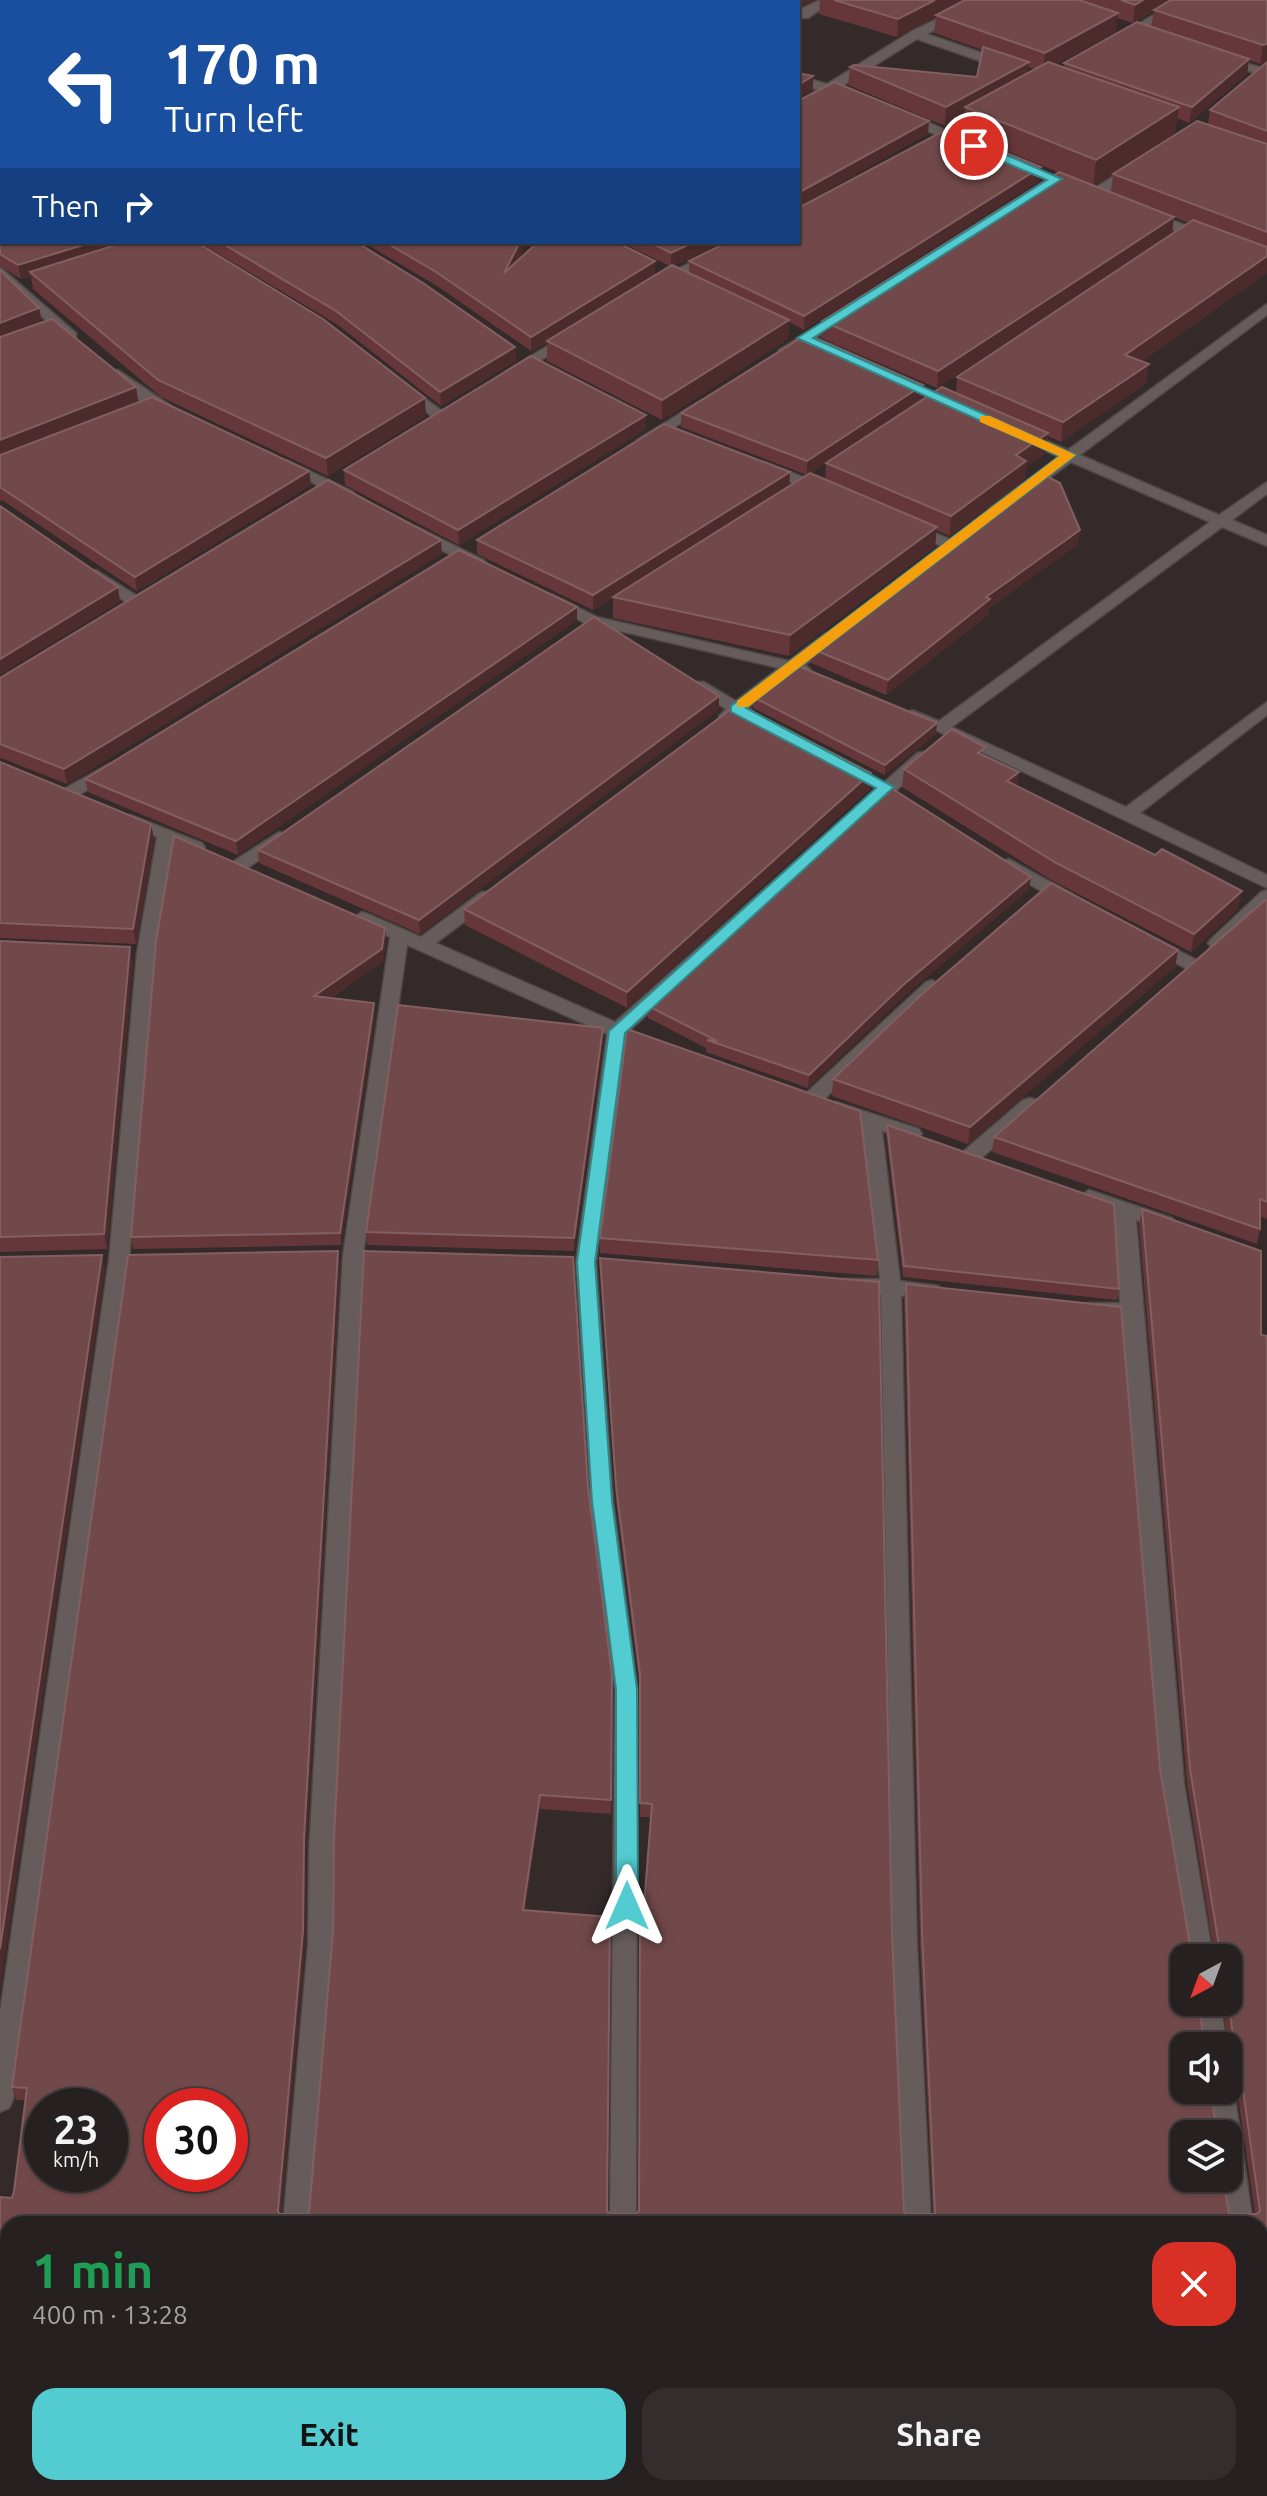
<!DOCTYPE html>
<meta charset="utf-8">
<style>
:root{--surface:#272020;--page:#332d2d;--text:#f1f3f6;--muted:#a4a3a5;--line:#433e3e;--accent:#52ccd0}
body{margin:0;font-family:Ubuntu,sans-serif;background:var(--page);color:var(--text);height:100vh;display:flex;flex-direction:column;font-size:30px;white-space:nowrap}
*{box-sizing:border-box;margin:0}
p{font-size:26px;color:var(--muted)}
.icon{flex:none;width:44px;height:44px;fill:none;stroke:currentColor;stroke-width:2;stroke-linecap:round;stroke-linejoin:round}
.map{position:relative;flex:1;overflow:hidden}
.details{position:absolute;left:0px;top:2216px;width:1268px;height:280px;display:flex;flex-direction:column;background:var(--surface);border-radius:24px 24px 0 0;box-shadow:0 2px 6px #0004,0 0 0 2px var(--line)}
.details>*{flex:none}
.guide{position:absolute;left:0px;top:0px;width:800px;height:244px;box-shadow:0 2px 6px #0004,0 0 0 2px var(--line);background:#1a4fa0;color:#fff;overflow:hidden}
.needle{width:52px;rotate:221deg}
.buttons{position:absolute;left:1170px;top:1944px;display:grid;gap:16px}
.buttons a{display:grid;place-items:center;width:72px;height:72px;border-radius:16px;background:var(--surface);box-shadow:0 2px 6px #0004,0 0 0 2px var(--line);font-size:40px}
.speed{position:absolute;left:24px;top:2088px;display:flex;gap:16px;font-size:40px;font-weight:700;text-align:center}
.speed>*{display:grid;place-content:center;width:104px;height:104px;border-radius:50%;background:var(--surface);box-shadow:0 2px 6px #0004,0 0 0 2px var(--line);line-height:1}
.speed small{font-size:20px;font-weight:400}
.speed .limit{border:12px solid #d22;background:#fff;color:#111}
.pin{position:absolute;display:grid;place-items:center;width:68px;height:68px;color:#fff;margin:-34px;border:4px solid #fff;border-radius:50%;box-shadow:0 2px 8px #0007}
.me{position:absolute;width:88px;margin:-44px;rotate:0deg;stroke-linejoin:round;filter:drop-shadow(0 0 6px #0008)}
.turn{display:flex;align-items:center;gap:28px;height:168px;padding:0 32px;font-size:36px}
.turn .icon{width:104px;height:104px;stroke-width:2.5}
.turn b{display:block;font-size:56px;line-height:68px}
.then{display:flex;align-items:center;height:76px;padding:0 32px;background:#0003;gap:16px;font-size:30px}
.round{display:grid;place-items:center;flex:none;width:84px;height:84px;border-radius:24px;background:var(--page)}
.head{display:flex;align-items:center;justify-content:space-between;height:136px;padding:0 32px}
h1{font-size:48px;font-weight:600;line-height:60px;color:#1e9e55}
.action{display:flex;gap:16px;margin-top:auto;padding:16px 32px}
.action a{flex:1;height:92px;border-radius:24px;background:var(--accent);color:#111;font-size:32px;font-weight:600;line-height:92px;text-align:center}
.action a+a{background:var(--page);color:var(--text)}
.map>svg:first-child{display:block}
</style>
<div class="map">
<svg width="1267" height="2496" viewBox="0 0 1267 2496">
<rect width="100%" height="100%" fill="#342a2a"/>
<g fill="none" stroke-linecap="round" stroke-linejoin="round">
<g stroke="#4e4645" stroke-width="3">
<g id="minor">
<polygon points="4,0 20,0 21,2 5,2"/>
<polygon points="224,0 239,0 240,2 225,2"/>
<polygon points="250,0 266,0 249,2"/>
<polygon points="431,0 451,0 452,2 432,2"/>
<polygon points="734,0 753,0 754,2 735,2"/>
<polygon points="820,0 834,0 808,18 798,18 798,10"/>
<polygon points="976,0 991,0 927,34 1011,63 1011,69 1003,69 917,39 839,88 855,92 855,98 830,93 798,112 798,102 818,90 798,84 798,76 827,84 912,31"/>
<polygon points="1179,0 1194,0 1126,40 1116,37"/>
<polygon points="1220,56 1267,69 1267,77 1220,62"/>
<polygon points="2,93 2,101 0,102 0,94"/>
<polygon points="898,113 908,113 972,142 961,145 898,119"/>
<polygon points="1129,166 1141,169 1099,198 1089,198 1089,192"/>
<polygon points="1147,211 1212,235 1214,238 1202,241 1142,218 1140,215"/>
<polygon points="731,242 749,242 664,285 652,282"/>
<polygon points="0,267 76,333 76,339 66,339 0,278"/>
<polygon points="1267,304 1267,315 1080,455 1219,515 1267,482 1267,494 1232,520 1267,535 1267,546 1222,527 952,727 1126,807 1267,702 1267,715 1140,813 1267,875 1267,888 904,715 912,710 939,721 1210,522 1071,462 999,515 989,515 989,509 1059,457 1016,438 1016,432 1026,432 1068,450"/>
<polygon points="844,310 851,314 849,317 791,353 781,353 779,350"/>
<polygon points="570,332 577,336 575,339 517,375 512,376 505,372"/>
<path d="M 118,370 L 174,408 L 174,414 C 152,417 129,390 113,377 L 113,371 Z"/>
<polygon points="405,384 445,413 445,419 435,419 400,391 400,385"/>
<polygon points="702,400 707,401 707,407 649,443 644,444 637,440"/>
<polygon points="286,460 352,491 355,494 352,497 342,497 281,468 278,465"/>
<polygon points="764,462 829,487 832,490 824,495 819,493 759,470 756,467"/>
<polygon points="912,523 956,542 959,545 951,550 946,548 907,531 904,528"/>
<polygon points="417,527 484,560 486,563 484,566 472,566 412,535 412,529"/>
<polygon points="96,570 142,599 142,605 130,605 90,578 90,572"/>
<polygon points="553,595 597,617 789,661 826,633 838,633 840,636 805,665 810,669 808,672 795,672 748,708 764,720 762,724 750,724 738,716 727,721 719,716 726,709 692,688 690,685 692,682 704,682 736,701 779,668 620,631 619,635 607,635 547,603 547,597"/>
<polygon points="923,752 931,757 929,761 631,1029 638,1036 636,1041 625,1041 596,1262 613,1501 637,1689 636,2224 610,2224 615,1689 591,1501 576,1262 607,1034 407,945 363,1255 333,1852 332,1945 309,2224 283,2224 308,1945 309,1852 343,1255 390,937 356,922 353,918 362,912 368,914 421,937 481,892 493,892 496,896 493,900 436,943 615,1022 917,753"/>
<polygon points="109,764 117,769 115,773 74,798 62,798 59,794 62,790"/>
<polygon points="130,815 202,843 205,847 196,853 173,844 155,953 129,1260 13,2100 9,2108 0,2112 0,2012 109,1260 137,953 157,837 124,824 121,820 124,816"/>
<polygon points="279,832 285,834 288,838 285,842 246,869 234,869 231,865 234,861"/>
<polygon points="1009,859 1074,895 1077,899 1068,905 1062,903 1003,869 1000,865 1003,861"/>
<polygon points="1267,890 1267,906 1223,947 1211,947 1208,943 1211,939 1261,892"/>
<polygon points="1153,938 1199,961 1202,965 1193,971 1187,969 1147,948 1144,944"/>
<polygon points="932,980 941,986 938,990 817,1106 803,1106 800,1101 803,1096 926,982"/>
<polygon points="1030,1098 1037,1100 1040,1105 1037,1110 979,1160 965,1160 962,1155 965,1150 1023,1100"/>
<polygon points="836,1102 919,1129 922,1134 912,1141 882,1131 900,1281 939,1286 942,1291 939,1296 901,1296 917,1946 931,2224 905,2224 893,1946 881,1294 845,1289 842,1284 845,1279 880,1279 862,1125 829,1114 826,1109"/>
<polygon points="1089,1190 1172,1218 1175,1223 1172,1228 1165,1230 1136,1220 1184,1783 1213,1958 1189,1958 1160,1783 1121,1319 1088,1313 1085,1308 1088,1303 1120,1303 1115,1213 1082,1202 1079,1197"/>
<polygon points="1196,2002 1220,2002 1227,2046 1201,2046"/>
<polygon points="1228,2081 1234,2090 1253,2224 1227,2224 1220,2178 1228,2178 1228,2134 1214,2134 1208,2090 1228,2090"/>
<polygon points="1260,2348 1267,2350 1267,2423 1260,2420"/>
</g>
</g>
<use href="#minor" fill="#675c5c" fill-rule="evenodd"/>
</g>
<g fill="#65373a" fill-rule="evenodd">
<polygon points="772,0 813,0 798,7 798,2 779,2"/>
<path d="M 820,0 L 1267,0 L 1267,273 L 1142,361 L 1146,383 L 1061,442 L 1048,436 L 1046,453 L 1026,466 L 1024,480 L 950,536 L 936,530 L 935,547 L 789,656 L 613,618 L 613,597 L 825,480 L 826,463 L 956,393 L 957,377 L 1189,223 L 1174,217 L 1172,233 L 937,388 L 821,338 L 822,321 L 1058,172 L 963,133 L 964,115 L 945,126 L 848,85 L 850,67 L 977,77 L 983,50 L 934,33 L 936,17 L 897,37 L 819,14 ZM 1154,11 L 1151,27 L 1064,63 L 1064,67 L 1056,64 L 1116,32 L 1117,18 L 1133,23 ZM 1249,60 L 1260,64 L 1267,62 L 1210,110 L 1208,124 L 1113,174 L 1111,192 L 1094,186 L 1175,133 L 1177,118 L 1189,123 L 1247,74 ZM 1028,67 L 1035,69 L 1027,73 Z"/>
<polygon points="0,164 426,416 328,476 161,397 33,289 31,276 21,279 0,266"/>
<polygon points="1039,181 804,330 789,322 788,339 662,420 547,361 547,342 531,351 437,286 363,242 527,242 518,260 655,261 655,275 670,266 620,242 724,242 673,266 689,273 689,261"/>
<polygon points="199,242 356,242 515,347 516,361 441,406 338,325"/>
<polygon points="0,270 39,308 42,322 19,331 136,387 138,401 28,445 309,471 311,485 137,591 2,500 0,501"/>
<polygon points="923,385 922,399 807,475 681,427 681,413"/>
<polygon points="646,429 459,545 345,485 344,470"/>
<polygon points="790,472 789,486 593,610 477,554 477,540"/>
<polygon points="1078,544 989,608 989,614 886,695 811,663 812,649"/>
<polygon points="442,554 67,784 1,758 0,759 0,678"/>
<polygon points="577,620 238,855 88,792 85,779"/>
<polygon points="719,696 719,709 420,934 259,863 258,850"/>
<polygon points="753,697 936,734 885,775 753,708"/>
<polygon points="984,756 1017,787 1238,909 1191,952 1053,881 902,787 904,769"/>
<polygon points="0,762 151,824 154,839 136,944 0,938"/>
<polygon points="870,789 627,1008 465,925 464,909"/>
<polygon points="1029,889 901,999 808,1088 706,1052 706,1048 648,1018 648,1006"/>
<polygon points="1267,901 1267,1219 1260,1216 1260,1229 1257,1244 992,1152 994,1137"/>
<polygon points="385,928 386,940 383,961 331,998 374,1003 375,1015 341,1245 133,1249 131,1237"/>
<polygon points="0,941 133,962 107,1249 0,1252"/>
<polygon points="1178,950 1175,967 968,1144 832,1096 833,1079"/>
<polygon points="603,1028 603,1040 574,1251 367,1245 366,1232"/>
<polygon points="887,1125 1119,1289 1117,1300 903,1277 886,1135"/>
<path d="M 1142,1209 L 1261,1251 L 1261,1335 L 1267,1336 L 1267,2347 L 1262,2345 L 1262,2408 L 1267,2411 L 1267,2496 L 0,2496 L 0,2197 L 12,2198 L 14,2191 L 26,2100 L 16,2100 L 12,2087 L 128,1255 L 338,1251 L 340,1266 L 306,1852 L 305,1945 L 281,2214 L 309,2214 L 333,1931 L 334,1838 L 364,1251 L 573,1257 L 588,1487 L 612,1675 L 611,1814 L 540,1809 L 525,1910 L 610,1917 L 607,2212 L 610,2214 L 636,2214 L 639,2211 L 640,1919 L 643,1919 L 651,1817 L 640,1817 L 640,1689 L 616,1501 L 600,1258 L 879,1282 L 892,1933 L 904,2212 L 907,2214 L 933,2214 L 920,1946 L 904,1299 L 906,1284 L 1121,1307 L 1160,1769 L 1190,1945 L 1213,1946 L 1187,1783 L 1139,1224 ZM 1184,1958 L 1228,1958 L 1228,2002 L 1222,2002 L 1227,2035 L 1203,2035 L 1199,2002 L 1184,2002 ZM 1184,2046 L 1228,2046 L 1228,2079 L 1228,2078 L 1237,2090 L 1255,2214 L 1229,2214 L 1223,2178 L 1184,2178 L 1184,2134 L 1228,2134 L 1228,2166 L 1229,2162 L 1229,2124 L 1215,2121 L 1211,2090 L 1184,2090 ZM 42,2106 L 110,2106 L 110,2174 L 42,2174 ZM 162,2106 L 230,2106 L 230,2174 L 162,2174 ZM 8,2224 L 1260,2224 L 1260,2488 L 8,2488 Z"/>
<polygon points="600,1238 878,1260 877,1276 600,1253"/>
</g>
<g fill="#4c2b2c">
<polygon points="797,0 813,0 798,7"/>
<polygon points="935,0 969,0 936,15 936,17 897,37 898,19"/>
<polygon points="1143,0 1173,0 1133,23 1135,5"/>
<polygon points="1118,13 1116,32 1043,72 1045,53"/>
<polygon points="1267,44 1267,62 1260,64 1263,45"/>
<polygon points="1249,59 1247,74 1189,123 1192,107"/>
<polygon points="1029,62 1027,81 965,107 964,115 945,126 946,107"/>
<polygon points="813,76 813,90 798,98 798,85"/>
<polygon points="1179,107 1175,133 1093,187 1096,160"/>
<polygon points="929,121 928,134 798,207 798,193"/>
<polygon points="1041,167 1039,181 804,330 804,316"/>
<polygon points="1174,217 1172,233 937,388 938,371"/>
<polygon points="93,242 141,242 30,272 31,276 21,279 18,265"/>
<polygon points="520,242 527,242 505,287 504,273"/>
<polygon points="694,242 724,242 671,267 671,253"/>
<polygon points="1267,256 1267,273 1123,374 1125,355"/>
<polygon points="655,261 655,275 531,351 531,337"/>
<polygon points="39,308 42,322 0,338 0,323"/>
<polygon points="789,320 788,339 662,420 662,400"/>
<polygon points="515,347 516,361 441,406 440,392"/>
<polygon points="1149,364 1146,383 1061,442 1063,422"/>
<polygon points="923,385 922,399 807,475 807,461"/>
<polygon points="136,387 138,401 0,456 0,440"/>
<polygon points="425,398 426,416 328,476 326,458"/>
<polygon points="646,415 646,429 459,545 458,530"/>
<polygon points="1048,433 1046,453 1026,466 1024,480 950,536 951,516 1016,455"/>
<polygon points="309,471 311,485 137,591 135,577"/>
<polygon points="790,472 789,486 593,610 593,595"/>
<polygon points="937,527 935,547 789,656 790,635"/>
<polygon points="1080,530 1078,544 989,608 989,614 886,695 888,680 986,597"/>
<polygon points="441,540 442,554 67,784 64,769"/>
<polygon points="118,587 120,602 0,675 0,659"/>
<polygon points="577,607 577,620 238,855 236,841"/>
<polygon points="719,696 719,709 420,934 419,920"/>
<polygon points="937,723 936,734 885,775 885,765"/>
<polygon points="1019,772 1017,790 1007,781"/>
<polygon points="871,773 870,789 627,1008 627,992"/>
<polygon points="151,824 154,839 136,944 133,929"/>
<polygon points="1031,877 1029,889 901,999 808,1088 809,1075 902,986"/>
<polygon points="1242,891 1238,909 1191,952 1194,934"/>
<polygon points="385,928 386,940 383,961 316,1008 314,996"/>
<polygon points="130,947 133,962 107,1249 104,1234"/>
<polygon points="1178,950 1175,967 968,1144 970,1127"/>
<polygon points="374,1003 375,1015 341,1245 340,1233"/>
<polygon points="603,1028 603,1040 574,1251 574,1238"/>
<polygon points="338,1251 340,1266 306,1852 305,1945 280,2224 278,2211 304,1838"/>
<polygon points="102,1255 105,1270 0,1991 0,1949"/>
<polygon points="540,1795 540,1809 523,1924 523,1910"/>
</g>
<g fill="#72494b" stroke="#835f61" stroke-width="2" fill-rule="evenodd">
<polygon points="834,0 935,0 898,19"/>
<polygon points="965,0 1079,0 1118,13 1045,53 936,15"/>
<polygon points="1121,0 1143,0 1135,5"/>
<polygon points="1171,0 1267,0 1267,44 1263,45 1154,10"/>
<polygon points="1137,22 1249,59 1192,107 1064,63"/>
<polygon points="983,47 1029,62 946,107 850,67 854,65 977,77"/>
<polygon points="1048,62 1179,107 1096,160 965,107"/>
<polygon points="1267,62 1267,131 1210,110"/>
<polygon points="798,73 813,76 798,85"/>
<polygon points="834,82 929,121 798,193 798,101"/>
<polygon points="1197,121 1267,144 1267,232 1113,174"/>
<polygon points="947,129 1041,167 804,316 689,261 728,242 798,242 798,208"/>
<polygon points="2,163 2,242 93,242 18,265 0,254 0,164"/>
<polygon points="1059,172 1174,217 938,371 822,321"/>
<polygon points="1193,220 1267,247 1267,256 1125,355 1149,364 1063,422 957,377"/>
<polygon points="125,242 196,242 323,319 425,398 326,458 158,380 30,272"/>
<polygon points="220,242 356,242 423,283 515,347 440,392 336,311"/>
<polygon points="385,242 520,242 504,273 538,242 616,242 655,261 531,337 436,272"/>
<polygon points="649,242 694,242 671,253"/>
<polygon points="672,265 789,320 662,400 547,341"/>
<polygon points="0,270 39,308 0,323"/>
<polygon points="52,319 136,387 0,440 0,337"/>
<polygon points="807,334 923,385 807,461 681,413"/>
<polygon points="531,356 646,415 458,530 344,470"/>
<polygon points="942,387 1048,433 1016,455 1026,461 951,516 826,463"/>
<polygon points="152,397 309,471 135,577 0,487 0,455"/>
<polygon points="664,424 790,472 593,595 477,540"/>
<polygon points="810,473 937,527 790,635 613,597"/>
<polygon points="1044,475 1060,483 1080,530 986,597 990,599 888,680 812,649"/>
<polygon points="328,480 441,540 64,769 0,744 0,678"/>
<polygon points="0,506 118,587 0,659"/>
<polygon points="459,550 577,607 236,841 85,779"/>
<polygon points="594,617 719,696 419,920 258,850"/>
<polygon points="796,665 937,723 885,765 753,697"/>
<polygon points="738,704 871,773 627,992 464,909"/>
<polygon points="952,729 985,747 978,753 1019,772 1007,781 1155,855 1162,849 1242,891 1194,934 1056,863 904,769"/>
<polygon points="0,762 151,824 133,929 0,923"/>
<polygon points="888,786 1031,877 902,986 809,1075 707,1040 717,1041 648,1006"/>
<polygon points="174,836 385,928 382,949 314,996 374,1003 340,1233 131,1237 156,941"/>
<polygon points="1051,883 1178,950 970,1127 833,1079 921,995"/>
<polygon points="1265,900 1267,901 1267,1202 1260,1199 1260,1229 994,1137"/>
<polygon points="0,941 130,947 104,1234 0,1237"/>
<polygon points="398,1005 603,1028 574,1238 366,1232"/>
<polygon points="627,1029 860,1111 878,1260 600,1238"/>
<polygon points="887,1125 1114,1204 1119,1289 904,1266"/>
<path d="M 1142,1209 L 1261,1251 L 1261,1335 L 1267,1336 L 1267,2334 L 1265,2333 L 1262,2336 L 1262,2408 L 1267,2411 L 1267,2496 L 0,2496 L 0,2197 L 12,2198 L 14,2191 L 27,2088 L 12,2087 L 128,1255 L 338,1251 L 304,1838 L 303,1931 L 278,2211 L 280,2214 L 309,2214 L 333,1931 L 334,1838 L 364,1251 L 573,1257 L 588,1487 L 612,1675 L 611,1800 L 540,1795 L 523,1910 L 610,1917 L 607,2211 L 610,2214 L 636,2214 L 639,2211 L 640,1919 L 643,1919 L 652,1804 L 640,1803 L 640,1674 L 616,1486 L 600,1258 L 879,1282 L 892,1933 L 904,2212 L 907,2214 L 935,2214 L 922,1932 L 906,1284 L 1121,1307 L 1160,1769 L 1190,1945 L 1219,1946 L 1190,1769 ZM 1184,1958 L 1228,1958 L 1228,2000 L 1233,2035 L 1203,2035 L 1199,2002 L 1184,2002 ZM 1184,2046 L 1228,2046 L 1228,2074 L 1232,2065 L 1241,2076 L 1260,2211 L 1257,2214 L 1229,2214 L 1223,2178 L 1184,2178 L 1184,2134 L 1228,2134 L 1228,2163 L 1229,2162 L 1229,2124 L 1215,2121 L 1211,2090 L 1184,2090 ZM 42,2106 L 110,2106 L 110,2174 L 42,2174 ZM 162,2106 L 230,2106 L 230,2174 L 162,2174 ZM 8,2224 L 1260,2224 L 1260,2488 L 8,2488 Z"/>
<polygon points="102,1255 0,1949 0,1257"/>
</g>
<polygon fill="#52ccd0" stroke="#358587" stroke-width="2" points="970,143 979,143 1062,179 813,338 1076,455 746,708 894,787 625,1033 595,1262 612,1501 637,1689 638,1906 634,1913 627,1916 619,1913 616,1906 616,1689 592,1501 577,1262 609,1031 876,788 731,712 731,706 1059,456 797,338 1047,180 970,148"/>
<polygon fill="#f59e0b" points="980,416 990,416 1076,455 748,707 737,707 737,701 1059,456 980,422"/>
</svg>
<div class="buttons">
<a><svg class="needle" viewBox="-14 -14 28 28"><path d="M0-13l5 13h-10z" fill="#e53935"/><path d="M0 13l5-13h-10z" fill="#a4a3a5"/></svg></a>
<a><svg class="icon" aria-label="sound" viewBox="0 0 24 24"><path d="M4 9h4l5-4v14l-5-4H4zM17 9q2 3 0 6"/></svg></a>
<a><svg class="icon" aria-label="layers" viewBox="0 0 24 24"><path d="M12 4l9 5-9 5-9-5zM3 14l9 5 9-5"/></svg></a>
</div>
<div class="speed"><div>23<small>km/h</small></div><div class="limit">30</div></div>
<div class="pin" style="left:974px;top:146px;background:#d93025"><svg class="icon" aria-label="arrive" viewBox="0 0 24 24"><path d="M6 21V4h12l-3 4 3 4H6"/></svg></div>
<svg class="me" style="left:627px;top:1906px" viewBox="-20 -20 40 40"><path d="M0-17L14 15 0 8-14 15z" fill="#52ccd0" stroke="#fff" stroke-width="4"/></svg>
<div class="guide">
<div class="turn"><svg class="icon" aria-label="left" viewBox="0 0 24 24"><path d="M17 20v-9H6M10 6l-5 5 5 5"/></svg><div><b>170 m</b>Turn left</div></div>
<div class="then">Then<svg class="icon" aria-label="right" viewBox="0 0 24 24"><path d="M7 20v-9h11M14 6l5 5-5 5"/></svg></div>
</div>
<section class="details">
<div class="head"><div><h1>1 min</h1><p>400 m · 13:28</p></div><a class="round" style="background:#d93025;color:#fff"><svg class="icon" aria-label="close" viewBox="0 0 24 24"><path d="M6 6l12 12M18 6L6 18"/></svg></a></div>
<div class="action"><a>Exit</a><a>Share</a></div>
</section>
</div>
